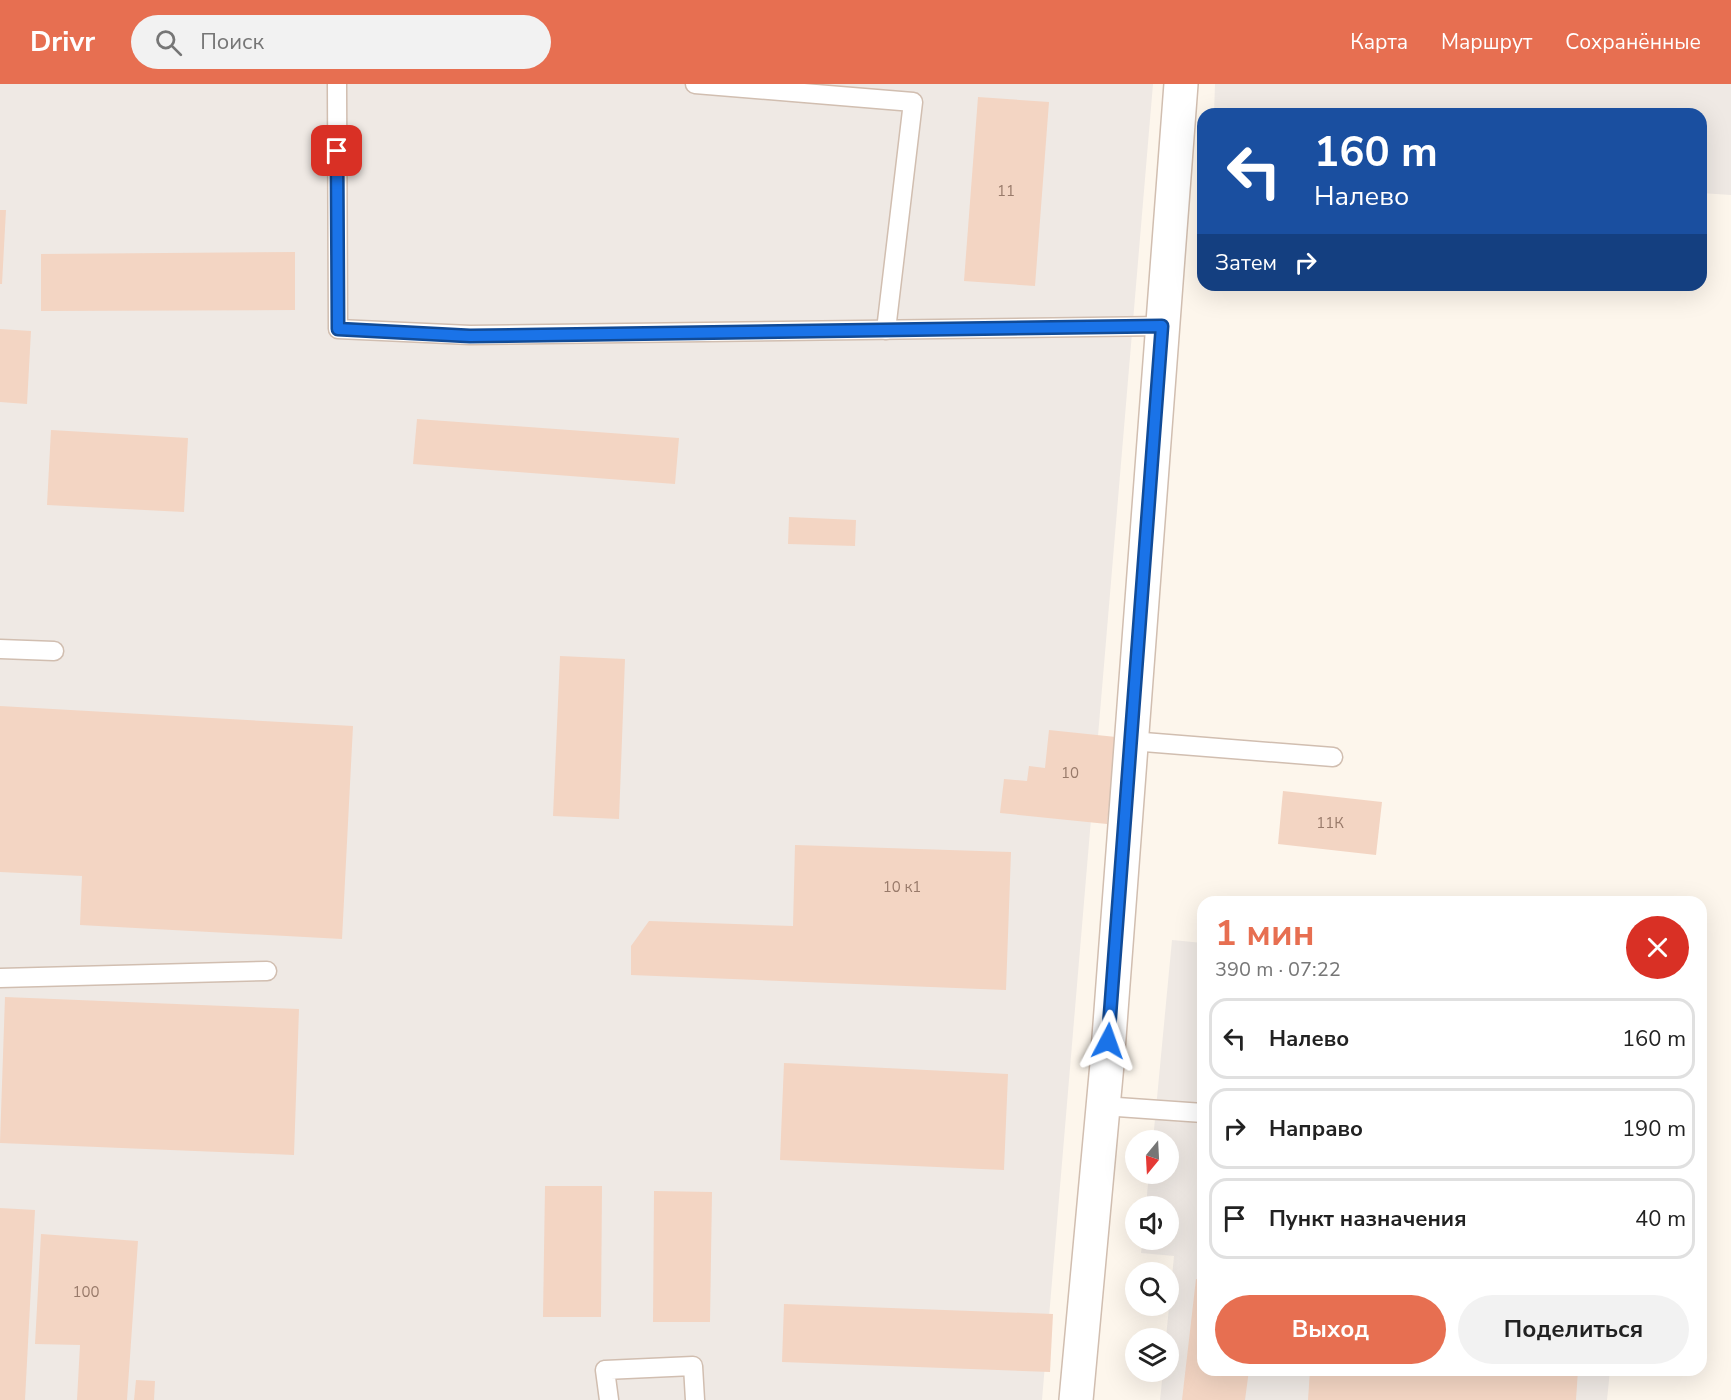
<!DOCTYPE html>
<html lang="ru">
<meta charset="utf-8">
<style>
:root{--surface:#fff;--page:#f2f2f2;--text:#222;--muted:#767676;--line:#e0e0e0;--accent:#e76f51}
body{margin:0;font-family:"Nunito Sans",sans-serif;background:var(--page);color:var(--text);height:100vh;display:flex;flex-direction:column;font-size:22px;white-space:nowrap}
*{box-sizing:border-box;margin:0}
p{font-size:20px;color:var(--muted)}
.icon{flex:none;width:33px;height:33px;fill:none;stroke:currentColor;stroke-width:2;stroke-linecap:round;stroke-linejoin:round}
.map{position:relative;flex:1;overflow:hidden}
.side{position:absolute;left:1197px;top:812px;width:510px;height:480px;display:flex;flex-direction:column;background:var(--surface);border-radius:18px;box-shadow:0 6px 24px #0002}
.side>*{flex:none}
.guide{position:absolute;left:1197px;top:24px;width:510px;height:183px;border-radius:18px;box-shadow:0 6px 24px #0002;background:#1a4fa0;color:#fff;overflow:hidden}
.needle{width:39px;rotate:198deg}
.fabs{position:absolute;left:1125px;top:1046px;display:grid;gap:12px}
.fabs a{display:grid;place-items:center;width:54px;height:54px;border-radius:50%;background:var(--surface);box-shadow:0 6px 24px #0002;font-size:30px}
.pin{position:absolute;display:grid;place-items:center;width:51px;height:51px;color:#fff;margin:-26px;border-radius:12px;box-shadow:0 3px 9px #0006}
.me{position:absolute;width:66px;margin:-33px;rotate:4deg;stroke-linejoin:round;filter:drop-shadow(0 0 4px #0008)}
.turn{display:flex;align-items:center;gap:21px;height:126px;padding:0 18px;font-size:27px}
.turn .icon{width:78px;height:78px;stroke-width:2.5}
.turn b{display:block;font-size:42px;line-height:51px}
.then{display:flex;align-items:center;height:57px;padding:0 18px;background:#0003;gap:12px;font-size:22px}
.round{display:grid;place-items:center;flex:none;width:63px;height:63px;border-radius:32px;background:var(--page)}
.head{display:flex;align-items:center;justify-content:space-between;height:102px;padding:0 18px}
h1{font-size:36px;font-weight:700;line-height:45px;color:var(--accent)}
.cta{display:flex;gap:12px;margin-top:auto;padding:12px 18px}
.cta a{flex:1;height:69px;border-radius:36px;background:var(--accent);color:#fff;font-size:24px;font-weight:700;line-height:69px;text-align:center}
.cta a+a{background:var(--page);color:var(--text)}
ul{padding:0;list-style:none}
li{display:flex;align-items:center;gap:18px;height:81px;margin:0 12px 9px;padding:0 6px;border:3px solid var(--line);border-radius:18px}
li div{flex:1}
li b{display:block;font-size:22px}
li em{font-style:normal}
header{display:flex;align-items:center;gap:36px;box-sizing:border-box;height:84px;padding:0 30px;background:var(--accent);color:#fff}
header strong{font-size:28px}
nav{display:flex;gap:33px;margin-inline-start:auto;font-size:21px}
.search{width:420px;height:54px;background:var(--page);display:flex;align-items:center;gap:15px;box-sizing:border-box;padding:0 21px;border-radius:33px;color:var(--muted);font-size:22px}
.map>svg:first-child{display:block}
</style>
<header>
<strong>Drivr</strong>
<div class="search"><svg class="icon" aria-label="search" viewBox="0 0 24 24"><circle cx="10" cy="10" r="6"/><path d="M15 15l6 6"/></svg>Поиск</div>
<nav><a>Карта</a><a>Маршрут</a><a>Сохранённые</a></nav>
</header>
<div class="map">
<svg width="1731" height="1316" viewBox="0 0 1731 1316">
<rect width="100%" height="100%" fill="#fdf6ec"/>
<g fill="#efe9e4">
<polygon points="0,0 1153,0 1042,1316 0,1316"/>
<polygon points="1215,0 1731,0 1731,111 1701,109 1701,30 1214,30"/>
<polygon points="1172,856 1203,859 1203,1286 1610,1286 1607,1316 1160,1316 1163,1287 1168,1287 1168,1254 1166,1254 1174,1172 1141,1169 1143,1155 1168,1155 1168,1122 1146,1122 1149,1089 1168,1089 1168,1056 1153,1056"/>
</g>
<g fill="#f3d5c3">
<polygon points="978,13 1049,18 1035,202 964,197"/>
<polygon points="0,126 6,126 2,200 0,200"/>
<polygon points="295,168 295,226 41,227 41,170"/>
<polygon points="0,245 31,247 27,320 0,318"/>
<polygon points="417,335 679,354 675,400 413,380"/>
<polygon points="51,346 188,354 184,428 47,421"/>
<polygon points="789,433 856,436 855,462 788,460"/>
<polygon points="560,572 625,575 619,735 553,732"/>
<polygon points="0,622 353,642 342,855 80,841 82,792 0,788"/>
<polygon points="1049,646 1116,653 1107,740 1000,729 1004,695 1027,697 1029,682 1045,684"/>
<polygon points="1283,707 1382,718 1376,771 1278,760"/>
<polygon points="795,761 1011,768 1006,906 631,891 631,862 649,837 793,842"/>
<polygon points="5,913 299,925 294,1071 0,1059"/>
<polygon points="784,979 1008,990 1004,1086 780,1076"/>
<polygon points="545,1102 602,1102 601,1233 543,1233"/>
<polygon points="654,1107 712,1108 710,1238 653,1238"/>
<polygon points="0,1124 35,1126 25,1316 0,1316"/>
<polygon points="41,1150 138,1157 127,1316 77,1316 80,1261 35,1260"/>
<polygon points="1196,1195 1203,1196 1203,1286 1249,1286 1245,1316 1182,1316"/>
<polygon points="784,1220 1053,1230 1050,1288 782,1278"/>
<polygon points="1310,1286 1578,1286 1576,1316 1308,1316"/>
<polygon points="136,1296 155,1297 154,1316 134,1316"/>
</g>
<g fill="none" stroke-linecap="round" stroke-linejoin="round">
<g stroke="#d1beb0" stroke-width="21">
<g id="lane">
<polyline points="337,0 338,245 470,251 1163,242"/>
<polyline points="695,0 913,18 886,246"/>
<polyline points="0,565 54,567"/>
<polyline points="1131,657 1333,673"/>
<polyline points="0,894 267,887"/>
<polyline points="1103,1022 1203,1029"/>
<polyline points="609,1316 605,1286 693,1282 695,1316"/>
</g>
</g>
<g stroke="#d1beb0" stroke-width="36">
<polyline id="street" points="1076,1316 1107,980 1181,0"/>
</g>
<use href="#lane" stroke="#fff" stroke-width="18"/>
<use href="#street" stroke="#fff" stroke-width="33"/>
</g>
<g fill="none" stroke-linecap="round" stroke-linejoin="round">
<g stroke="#114b97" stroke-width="15">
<polyline id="route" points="337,67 338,245 470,252 1162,242 1108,957"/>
</g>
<use href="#route" stroke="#1a73e8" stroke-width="10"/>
</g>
<g text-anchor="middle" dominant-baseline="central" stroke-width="4.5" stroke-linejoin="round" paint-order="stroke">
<g font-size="15" fill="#987a6a">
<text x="1006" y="107">11</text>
<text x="1070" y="689">10</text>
<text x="1330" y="739">11К</text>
<text x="902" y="803">10 к1</text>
<text x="86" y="1208">100</text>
</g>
</g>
</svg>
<div class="fabs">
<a><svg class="needle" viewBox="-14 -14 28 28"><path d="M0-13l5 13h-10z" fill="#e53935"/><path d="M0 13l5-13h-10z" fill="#767676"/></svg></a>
<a><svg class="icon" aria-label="sound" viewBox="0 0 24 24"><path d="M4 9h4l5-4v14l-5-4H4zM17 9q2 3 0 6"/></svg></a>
<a><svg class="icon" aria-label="search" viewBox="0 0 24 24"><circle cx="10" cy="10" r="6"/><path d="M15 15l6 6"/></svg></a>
<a><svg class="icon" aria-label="layers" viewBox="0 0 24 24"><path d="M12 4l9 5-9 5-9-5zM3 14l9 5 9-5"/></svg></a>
</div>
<div class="pin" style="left:337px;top:67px;background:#d93025"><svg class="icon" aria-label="arrive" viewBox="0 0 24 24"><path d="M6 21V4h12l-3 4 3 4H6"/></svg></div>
<svg class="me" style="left:1108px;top:957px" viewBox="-20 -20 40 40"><path d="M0-17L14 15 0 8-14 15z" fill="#1a73e8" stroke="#fff" stroke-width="4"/></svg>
<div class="guide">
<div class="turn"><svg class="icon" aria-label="left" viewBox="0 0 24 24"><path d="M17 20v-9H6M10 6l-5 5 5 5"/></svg><div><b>160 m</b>Налево</div></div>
<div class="then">Затем<svg class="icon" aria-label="right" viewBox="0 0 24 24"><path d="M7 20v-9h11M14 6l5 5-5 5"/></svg></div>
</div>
<section class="side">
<div class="head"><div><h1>1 мин</h1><p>390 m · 07:22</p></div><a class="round" style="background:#d93025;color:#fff"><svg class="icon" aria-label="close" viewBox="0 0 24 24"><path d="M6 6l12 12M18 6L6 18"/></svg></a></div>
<ul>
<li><svg class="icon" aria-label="left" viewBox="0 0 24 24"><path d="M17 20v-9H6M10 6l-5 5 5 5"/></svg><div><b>Налево</b></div><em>160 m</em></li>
<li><svg class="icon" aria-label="right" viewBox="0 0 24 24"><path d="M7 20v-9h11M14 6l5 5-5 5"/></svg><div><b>Направо</b></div><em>190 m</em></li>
<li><svg class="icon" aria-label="arrive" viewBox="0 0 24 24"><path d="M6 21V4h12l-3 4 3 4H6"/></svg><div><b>Пункт назначения</b></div><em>40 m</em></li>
</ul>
<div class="cta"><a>Выход</a><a>Поделиться</a></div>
</section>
</div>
